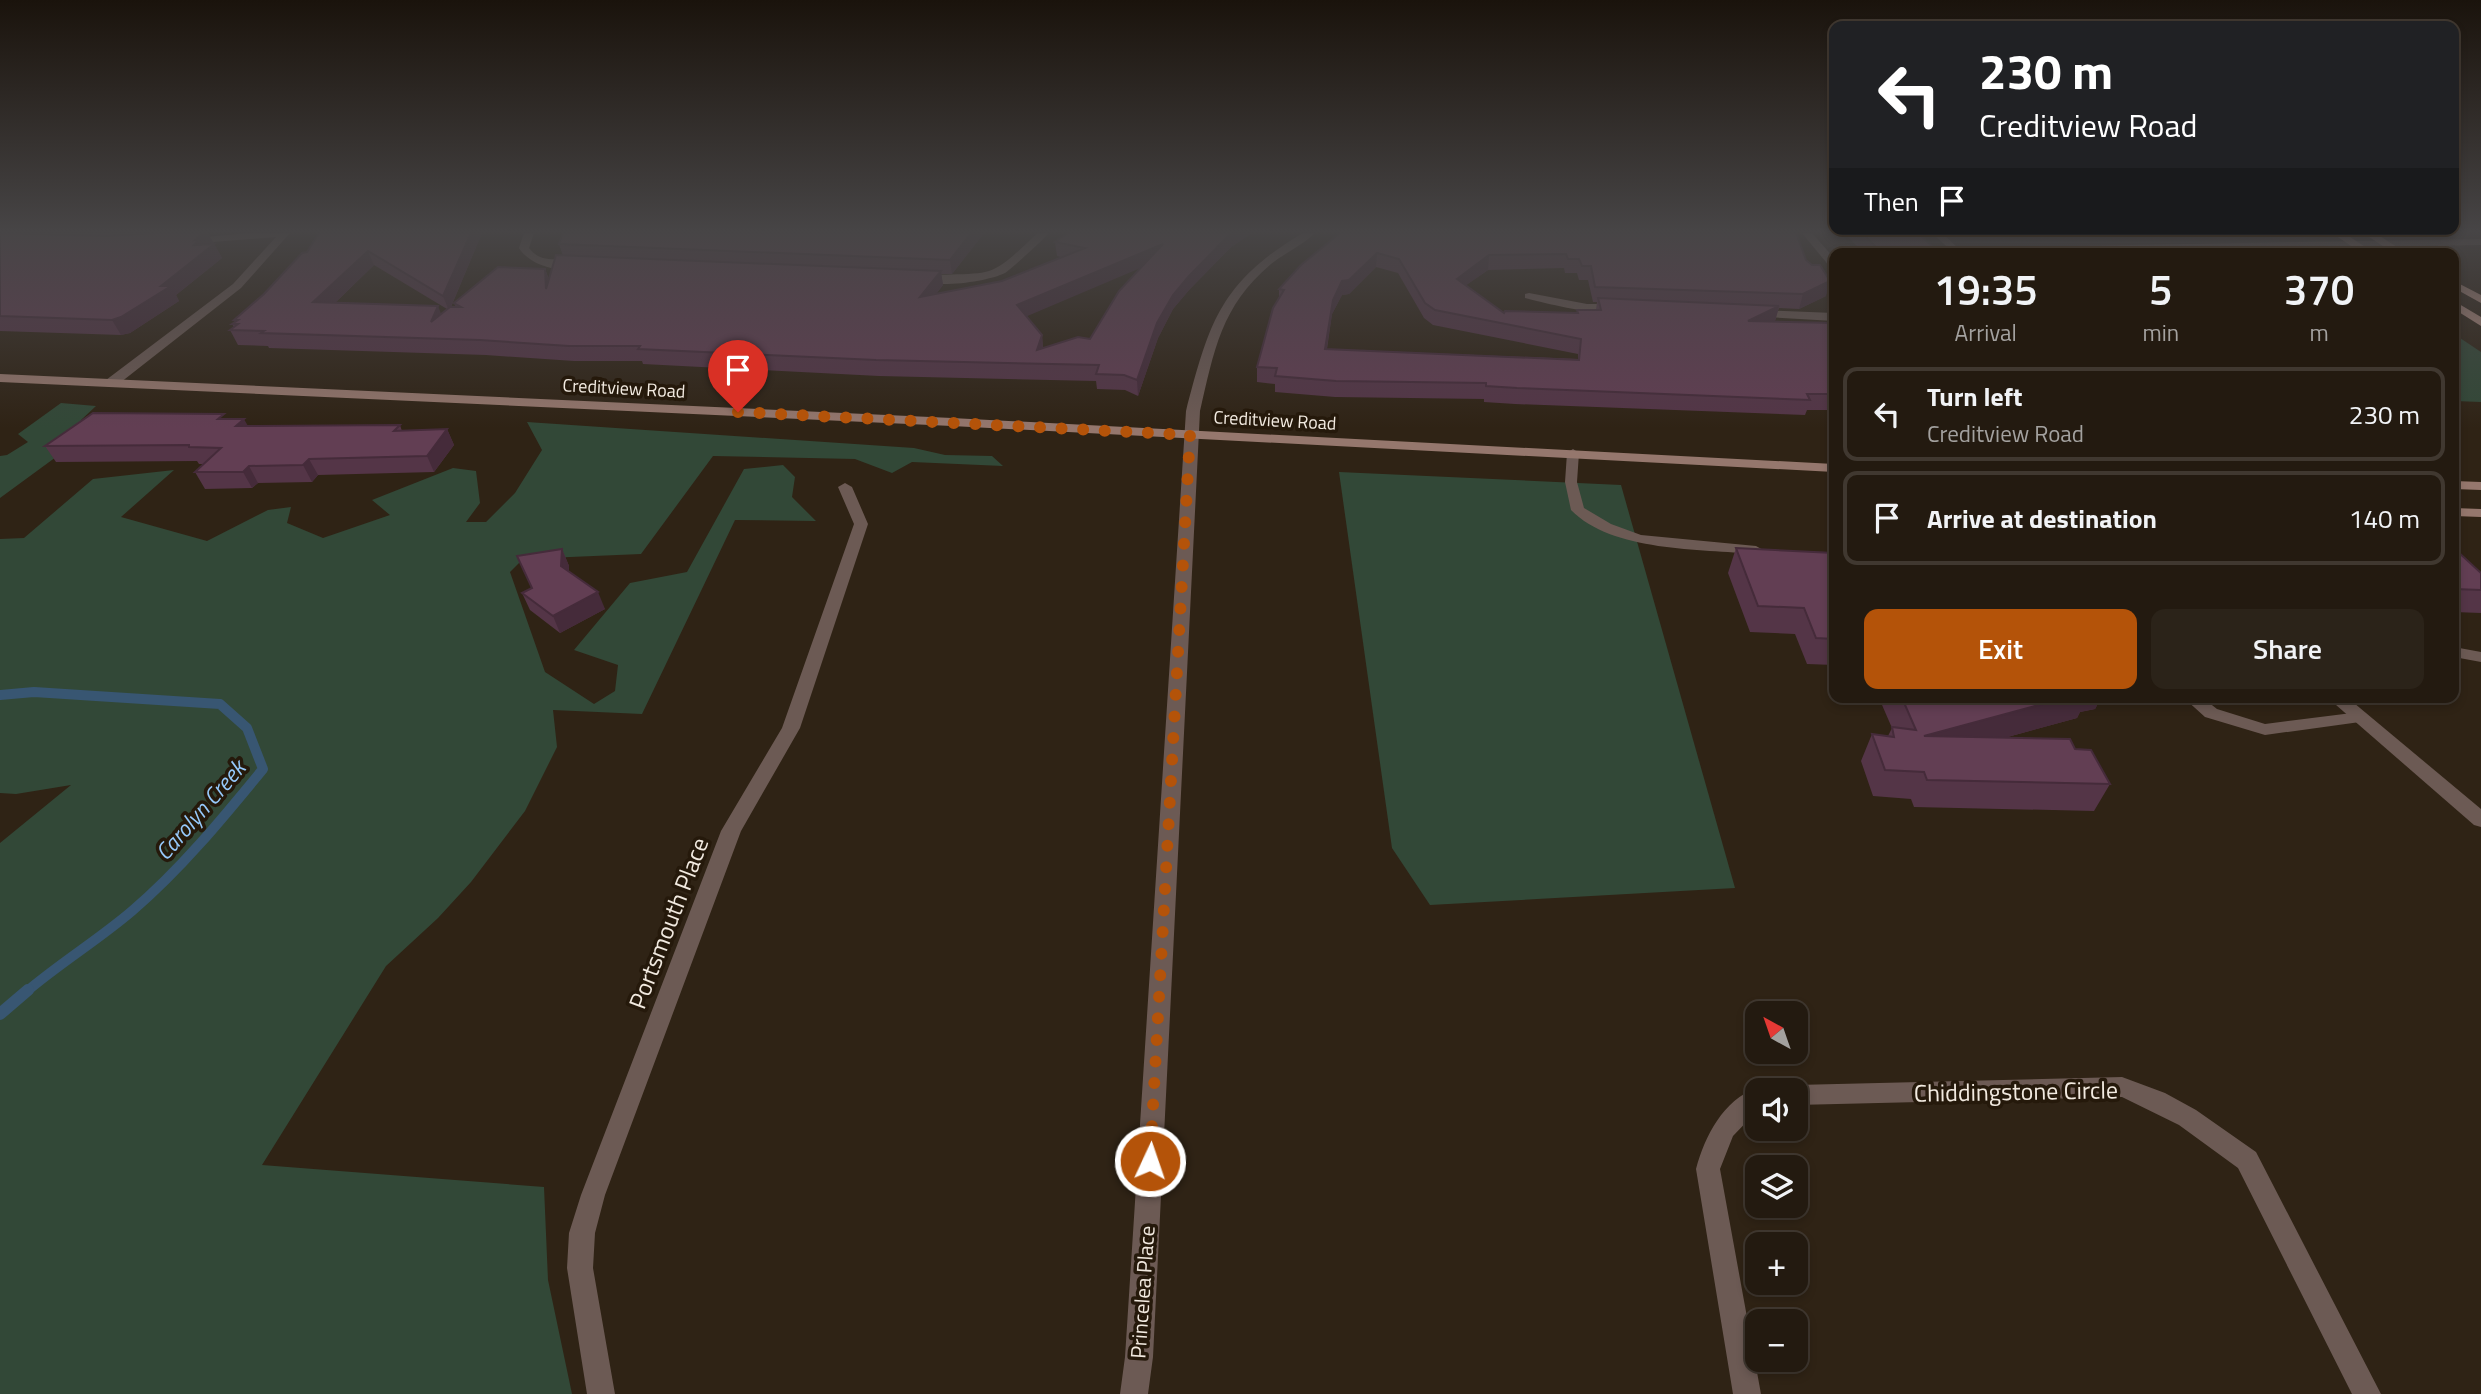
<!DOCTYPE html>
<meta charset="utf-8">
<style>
:root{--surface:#231a10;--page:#2b2319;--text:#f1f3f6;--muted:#a3a19f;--line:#403830;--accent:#b45309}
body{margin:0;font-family:"Titillium Web",sans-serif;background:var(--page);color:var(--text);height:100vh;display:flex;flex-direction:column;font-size:26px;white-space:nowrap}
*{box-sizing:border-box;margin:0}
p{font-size:23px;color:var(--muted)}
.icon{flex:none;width:38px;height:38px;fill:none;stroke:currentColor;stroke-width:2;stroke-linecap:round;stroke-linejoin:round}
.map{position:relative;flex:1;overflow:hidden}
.details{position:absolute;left:1829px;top:248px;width:630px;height:455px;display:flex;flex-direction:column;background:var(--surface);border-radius:14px;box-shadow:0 4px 10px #0003,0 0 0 2px var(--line)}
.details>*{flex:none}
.guide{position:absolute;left:1829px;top:21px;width:630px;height:214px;border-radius:14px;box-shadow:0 4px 10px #0003,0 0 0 2px var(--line);background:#202124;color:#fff;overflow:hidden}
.needle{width:46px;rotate:320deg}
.controls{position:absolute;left:1745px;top:1001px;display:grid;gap:14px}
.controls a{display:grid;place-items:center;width:63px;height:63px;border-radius:14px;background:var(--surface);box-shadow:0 4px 10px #0003,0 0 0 2px var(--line);font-size:35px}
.pin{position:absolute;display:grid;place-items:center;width:60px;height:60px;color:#fff;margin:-72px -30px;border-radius:50% 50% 50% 0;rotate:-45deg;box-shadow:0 0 7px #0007}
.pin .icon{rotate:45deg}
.me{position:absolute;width:77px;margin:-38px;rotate:3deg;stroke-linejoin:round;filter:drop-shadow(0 0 5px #0008)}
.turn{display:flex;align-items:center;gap:24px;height:147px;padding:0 35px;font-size:32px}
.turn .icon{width:91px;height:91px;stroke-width:2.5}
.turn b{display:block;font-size:49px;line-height:60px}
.then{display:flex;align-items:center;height:66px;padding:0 35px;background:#0003;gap:14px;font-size:26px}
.eta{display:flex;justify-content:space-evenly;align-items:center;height:119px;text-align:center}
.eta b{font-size:42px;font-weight:600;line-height:49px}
.button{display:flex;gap:14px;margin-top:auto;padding:14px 35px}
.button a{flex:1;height:80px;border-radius:14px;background:var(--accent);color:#fff;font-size:28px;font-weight:600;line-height:80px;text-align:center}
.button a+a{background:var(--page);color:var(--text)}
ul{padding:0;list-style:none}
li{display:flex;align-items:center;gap:21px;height:94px;margin:0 14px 10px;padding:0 21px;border:4px solid var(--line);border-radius:14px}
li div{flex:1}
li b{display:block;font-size:26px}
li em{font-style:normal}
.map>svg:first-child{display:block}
</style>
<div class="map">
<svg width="2481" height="1394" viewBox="0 0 2481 1394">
<rect width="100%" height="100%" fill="#2f2315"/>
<g fill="#324837">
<polygon points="2454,334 2481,352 2481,402 2454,401"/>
<polygon points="61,403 96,406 81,420 112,416 0,498 0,456 7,455 28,442 18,434"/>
<polygon points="527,422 914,448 945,455 992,456 1003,466 912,462 892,473 855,459 713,456 641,554 523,559 510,572 545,672 594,704 615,691 618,665 574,650 630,583 687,572 744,469 783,465 795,477 792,497 816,521 735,520 642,714 553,710 557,747 525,811 471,882 438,918 386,966 262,1165 544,1187 548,1280 572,1394 0,1394 0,843 71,785 16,794 0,793 0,539 24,538 93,479 174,470 121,517 207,541 268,510 291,507 287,523 323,538 390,515 372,500 453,468 476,471 480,503 466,522 486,522 515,493 542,450"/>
<polygon points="1339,472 1621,485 1735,888 1430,905 1392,848"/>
</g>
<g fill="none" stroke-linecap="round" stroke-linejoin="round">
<path stroke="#385672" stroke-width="10" d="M 0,695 L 34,692 L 220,704 L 247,728 L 263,769 C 222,819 181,869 132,911 C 98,940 60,963 26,992"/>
<polyline stroke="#385672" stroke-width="12" points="0,1014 28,990"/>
<g fill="#6c5a54" fill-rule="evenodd">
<polygon points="1932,233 1942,233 1958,248 2481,239 2481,245 1955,254"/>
<path d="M 1573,449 L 1579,453 L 1577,482 L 1584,508 L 1611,524 L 1641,535 L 1756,546 L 1763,550 L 1756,554 C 1701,549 1612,552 1571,510 L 1565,482 L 1567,453 Z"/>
<polygon points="2184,698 2203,698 2217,709 2265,724 2360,712 2368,717 2360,722 2265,735 2205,717"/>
</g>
<g fill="#6c5a54" fill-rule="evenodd">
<polygon points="249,233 290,233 241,288 116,386 106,386 106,380 233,284 276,237 187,244 182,241 183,239"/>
<path d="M 524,233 L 534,233 L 529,248 C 544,268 566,253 583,264 C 564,276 530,266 519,248 Z"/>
<path d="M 1038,233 L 1049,233 C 1044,239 1010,270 1005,273 C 987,282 930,290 914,278 C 921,273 969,276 985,272 C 1005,268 1022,246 1038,233 Z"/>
<path d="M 1303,233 L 1315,233 C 1303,245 1285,253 1271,264 C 1221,306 1214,351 1200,411 L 1153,1357 L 1148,1394 L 1120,1394 L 1125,1357 L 1186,411 C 1209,323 1220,282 1303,233 Z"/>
<polygon points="1802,233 1812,233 1834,258 1834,268 1830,267"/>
<path d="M 1529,293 L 1587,304 L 1619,304 L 1625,308 C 1609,320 1545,303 1525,298 L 1525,294 Z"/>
<polygon points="1755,310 1834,313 1834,321 1751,316 1751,312"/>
<polygon points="845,483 852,487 868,524 800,728 741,831 605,1195 595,1233 593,1268 615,1394 587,1394 567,1268 569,1233 581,1195 721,831 782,728 854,524 838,487"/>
<polygon points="2454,647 2481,652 2481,662 2454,657"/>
<polygon points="2328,698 2348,698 2481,809 2481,827 2474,825"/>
<polygon points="2122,1077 2165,1093 2196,1110 2256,1152 2381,1394 2352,1394 2238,1168 2179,1125 2122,1097 1796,1105 1796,1090 1787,1090 1796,1085"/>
<path d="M 1757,1088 L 1764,1090 L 1757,1090 L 1757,1111 L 1733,1136 L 1720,1169 L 1761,1394 L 1733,1394 L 1696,1169 C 1705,1136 1723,1100 1757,1088 Z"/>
</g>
<g fill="#95776d" fill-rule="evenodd">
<polygon points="0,374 952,418 1834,464 1834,472 952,426 0,382"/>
<polygon points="2454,481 2481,482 2481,490 2454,489"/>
<polygon points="2454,508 2481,509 2481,517 2454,516"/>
</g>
<g fill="#b38e81" fill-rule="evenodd">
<polygon points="2332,233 2344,233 2376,254 2363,254"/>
<polygon points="2363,233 2375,233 2408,254 2395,254"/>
<polygon points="2454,281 2481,295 2481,303 2454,288"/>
<polygon points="2454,301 2481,317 2481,326 2454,309"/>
</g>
</g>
<g fill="#543547" fill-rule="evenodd">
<polygon points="0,233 208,233 222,258 176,295 179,301 130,333 121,335 0,331"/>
<path d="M 482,233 L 451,307 L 456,307 L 454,303 L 545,269 L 549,279 L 563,256 L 559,244 L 984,233 L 952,274 L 941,274 L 943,285 L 936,294 L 1002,281 L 1061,257 L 1057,256 L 1055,242 L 1068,233 L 1252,233 L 1231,247 L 1189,290 L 1173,309 L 1158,338 L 1138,396 L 1125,390 L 1097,389 L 1096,381 L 879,376 L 643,364 L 642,361 L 574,361 L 486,355 L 269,348 L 268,346 L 238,345 L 230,330 L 234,327 L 232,324 L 235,322 L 234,320 L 264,294 L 302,253 ZM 374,265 L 447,309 L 441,314 L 335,303 ZM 1141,267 L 1090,339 L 1043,348 L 1042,335 L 1026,316 Z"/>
<path d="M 1340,233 L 1806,260 L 1826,296 L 1799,309 L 1779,308 L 1775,321 L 1773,322 L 1834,323 L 1834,410 L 1807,410 L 1805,415 L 1515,404 L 1484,402 L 1484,399 L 1335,397 L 1275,392 L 1275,384 L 1257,382 L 1257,367 L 1279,297 L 1279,289 ZM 1376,267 L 1398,273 L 1424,318 L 1433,325 L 1578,354 L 1578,359 L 1327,349 L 1332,314 L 1342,295 L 1349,294 ZM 1564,268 L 1565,273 L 1577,273 L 1579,280 L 1588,280 L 1593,302 L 1597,302 L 1596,310 L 1577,310 L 1577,313 L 1504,313 L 1466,285 L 1488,270 Z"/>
<polygon points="1844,233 1918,233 1940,254 1865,254"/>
<polygon points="227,419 248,426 400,425 402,431 447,429 454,445 434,472 318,475 312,482 258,483 252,488 205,489 195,472 204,464 199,464 197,461 56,462 45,446"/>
<polygon points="1736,548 1834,553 1834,665 1807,664 1795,634 1750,632 1728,573"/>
<polygon points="562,549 569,566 569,571 605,609 560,633 530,610 522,593 532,588 517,556"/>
<polygon points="2454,550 2481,573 2481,613 2454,612"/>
<polygon points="1879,698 2101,698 2095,709 2080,712 2077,718 2004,738 2075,749 2110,784 2094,811 1914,807 1911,799 1873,796 1861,761 1872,734 1888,736 1892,728"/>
</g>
<g fill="#452b3a">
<polygon points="203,233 208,233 222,258 176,295 179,301 130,333 121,335 112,320 194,245 195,240"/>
<polygon points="471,233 482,233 449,311 443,296"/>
<polygon points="971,233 984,233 952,274 950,260"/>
<polygon points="1231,233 1252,233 1231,247 1189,290 1173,309 1158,338 1138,396 1137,380 1157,323 1173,295 1189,276"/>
<polygon points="1163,244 1164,258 1018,320 1017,305"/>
<polygon points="368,251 374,265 320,317 313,302"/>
<polygon points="1377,253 1376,267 1349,294 1342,295 1332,314 1324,365 1325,349 1333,300 1342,281"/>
<polygon points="1489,255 1488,270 1455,293 1457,279"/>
<polygon points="545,269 550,283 546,289"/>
<polygon points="941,271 943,285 922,312 920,297"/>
<polygon points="1830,281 1826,296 1799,309 1803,294"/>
<polygon points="438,306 444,321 431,322"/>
<polygon points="1779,306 1775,321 1744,336 1748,321"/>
<polygon points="1042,335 1043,350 1038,365 1037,350"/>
<polygon points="244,419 253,435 236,426"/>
<polygon points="447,429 454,445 434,472 427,456"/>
<polygon points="309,459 318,475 312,482 303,465"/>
<polygon points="249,466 258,483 252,488 243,472"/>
<polygon points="562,549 569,566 568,583 561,566"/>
<polygon points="598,592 605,609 560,633 553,616"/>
<polygon points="2065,698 2101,698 2095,709 2080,712 2077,718 1912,763 1924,736"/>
</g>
<g fill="#623e53" stroke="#452b3a" stroke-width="2" fill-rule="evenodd">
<polygon points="0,233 107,236 155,233 203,233 195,240 200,239 194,245 214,244 161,286 171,286 121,317 112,320 0,316"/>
<path d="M 319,233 L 471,233 L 443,296 L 368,251 L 313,302 L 438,306 L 431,322 L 450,307 L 461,307 L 454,303 L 498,267 L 545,269 L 546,289 L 556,255 L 941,271 L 920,297 L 1002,281 L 1085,248 L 1055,242 L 1068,233 L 1231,233 L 1189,276 L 1173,295 L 1157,323 L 1137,380 L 1124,375 L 1096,374 L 1099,365 L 876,360 L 638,349 L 640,346 L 569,346 L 480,340 L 261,333 L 264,331 L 230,330 L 238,324 L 232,324 L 238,320 L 234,320 L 264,294 L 302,253 L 307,252 ZM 1163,244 L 1119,291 L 1090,339 L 1078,337 L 1037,350 L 1042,335 L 1017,305 Z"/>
<polygon points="563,233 971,233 950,260 559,244"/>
<path d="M 1340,233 L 1796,233 L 1806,260 L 1812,265 L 1820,265 L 1830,281 L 1803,294 L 1595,287 L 1591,266 L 1582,266 L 1579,259 L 1568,259 L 1566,254 L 1489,255 L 1457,279 L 1504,313 L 1505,311 L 1578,313 L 1577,310 L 1601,310 L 1598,298 L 1779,306 L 1748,321 L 1834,323 L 1834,394 L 1807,394 L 1810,400 L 1517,388 L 1486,386 L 1486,383 L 1336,381 L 1275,376 L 1277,368 L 1257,367 L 1273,308 L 1284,290 L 1279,289 L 1301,265 ZM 1377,253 L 1399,259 L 1425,303 L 1435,310 L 1581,339 L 1579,360 L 1325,349 L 1333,300 L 1342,281 L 1349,280 Z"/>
<polygon points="1862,233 1918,233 1940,254 1883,254"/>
<polygon points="93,413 224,414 218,419 244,419 236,426 400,425 394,431 447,429 427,456 309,459 303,465 249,466 243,472 195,472 221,448 189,447 189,445 45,446"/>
<polygon points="1736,548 1834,553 1834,639 1816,638 1804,608 1758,606"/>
<polygon points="562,549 561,566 598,592 553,616 522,593 532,588 517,556"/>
<polygon points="2454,550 2456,550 2481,573 2481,590 2454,589"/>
<polygon points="1902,698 2065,698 1924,736 2070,739 2075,749 2091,750 2110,784 1927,780 1924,772 1885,770 1872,734 1894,737 1892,727 1916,730"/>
</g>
<linearGradient id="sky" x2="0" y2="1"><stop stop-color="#1a130c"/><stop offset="0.54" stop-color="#474546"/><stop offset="1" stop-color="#474546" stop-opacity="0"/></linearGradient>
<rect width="2481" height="428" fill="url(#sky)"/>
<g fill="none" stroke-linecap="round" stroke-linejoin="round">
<polyline stroke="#b45309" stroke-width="12" stroke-dasharray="0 21.6" points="738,412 1190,435 1150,1161"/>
</g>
<g text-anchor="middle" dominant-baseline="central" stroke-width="7" stroke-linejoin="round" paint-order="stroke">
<g font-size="18" fill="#f2eae0" stroke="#25190b">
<text transform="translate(624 388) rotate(3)">Creditview Road</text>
<text transform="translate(1275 420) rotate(3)">Creditview Road</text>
</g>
<g font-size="21" fill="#f2eae0" stroke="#25190b">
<text transform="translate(1142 1292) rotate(-86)">Princelea Place</text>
</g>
<g font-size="23" font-style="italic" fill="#96c9fb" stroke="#25190b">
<text transform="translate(200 810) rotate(-49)">Carolyn Creek</text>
</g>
<g font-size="24" fill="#f2eae0" stroke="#25190b">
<text transform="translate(668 923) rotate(-69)">Portsmouth Place</text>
<text transform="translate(2016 1091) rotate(-1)">Chiddingstone Circle</text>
</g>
</g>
</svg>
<div class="controls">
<a><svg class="needle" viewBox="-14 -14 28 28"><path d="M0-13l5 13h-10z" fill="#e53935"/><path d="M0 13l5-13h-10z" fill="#a3a19f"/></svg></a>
<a><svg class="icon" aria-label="sound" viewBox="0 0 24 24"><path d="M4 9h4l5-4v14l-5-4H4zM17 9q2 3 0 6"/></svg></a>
<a><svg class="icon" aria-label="layers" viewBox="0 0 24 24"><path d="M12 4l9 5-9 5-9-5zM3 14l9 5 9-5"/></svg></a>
<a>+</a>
<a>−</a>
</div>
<div class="pin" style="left:738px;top:412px;background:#d93025"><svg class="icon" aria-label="arrive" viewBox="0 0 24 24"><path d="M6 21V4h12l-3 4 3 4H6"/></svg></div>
<svg class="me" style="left:1150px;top:1161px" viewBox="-20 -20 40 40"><circle r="17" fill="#b45309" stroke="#fff" stroke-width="3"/><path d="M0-11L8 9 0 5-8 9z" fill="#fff"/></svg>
<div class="guide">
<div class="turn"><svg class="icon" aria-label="left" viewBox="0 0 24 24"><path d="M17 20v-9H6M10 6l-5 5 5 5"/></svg><div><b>230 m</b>Creditview Road</div></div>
<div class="then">Then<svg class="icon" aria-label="arrive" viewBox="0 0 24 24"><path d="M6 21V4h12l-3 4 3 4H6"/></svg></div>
</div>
<section class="details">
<div class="eta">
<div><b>19:35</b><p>Arrival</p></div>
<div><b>5</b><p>min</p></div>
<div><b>370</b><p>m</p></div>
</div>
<ul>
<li><svg class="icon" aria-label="left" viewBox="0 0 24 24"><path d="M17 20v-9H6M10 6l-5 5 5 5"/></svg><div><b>Turn left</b><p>Creditview Road</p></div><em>230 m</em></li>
<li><svg class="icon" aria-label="arrive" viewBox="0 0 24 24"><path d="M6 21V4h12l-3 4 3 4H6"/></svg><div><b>Arrive at destination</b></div><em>140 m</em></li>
</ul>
<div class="button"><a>Exit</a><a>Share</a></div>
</section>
</div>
